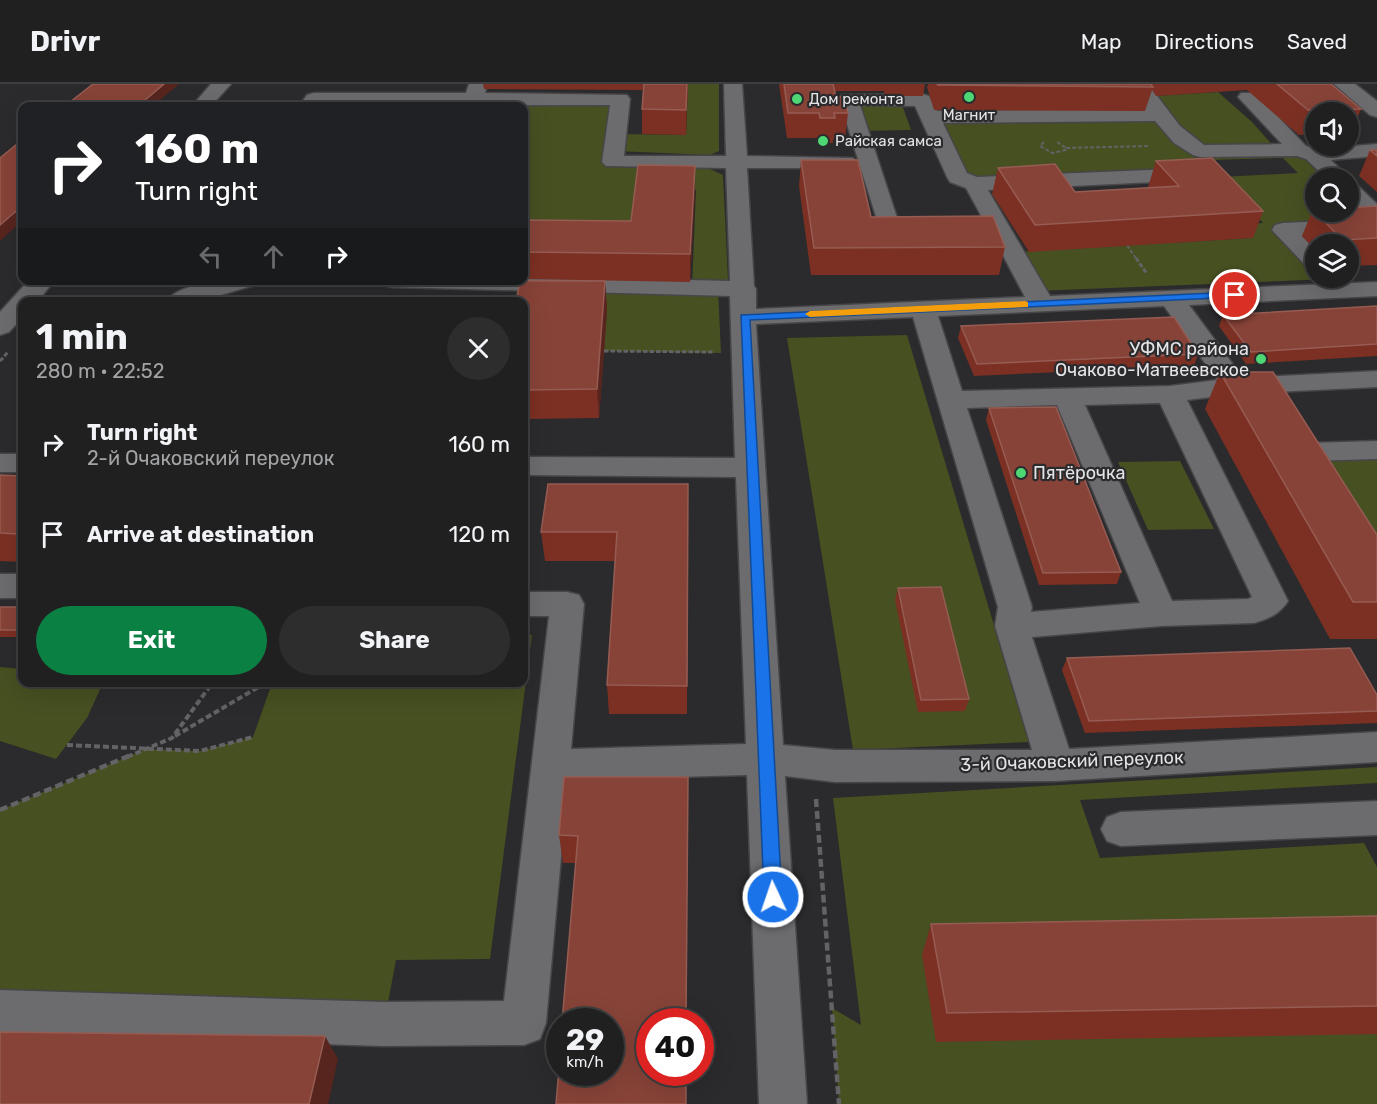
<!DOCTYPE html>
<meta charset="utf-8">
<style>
:root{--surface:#202021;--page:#2d2d2e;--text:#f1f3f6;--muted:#a2a3a5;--line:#3d3e3f;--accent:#0b8043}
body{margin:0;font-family:Rubik,sans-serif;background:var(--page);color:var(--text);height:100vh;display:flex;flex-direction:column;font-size:22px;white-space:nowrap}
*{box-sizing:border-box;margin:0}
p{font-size:20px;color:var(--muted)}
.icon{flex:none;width:33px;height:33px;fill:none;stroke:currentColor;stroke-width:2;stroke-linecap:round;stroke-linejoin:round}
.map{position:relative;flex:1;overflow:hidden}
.panel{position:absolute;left:18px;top:213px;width:510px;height:390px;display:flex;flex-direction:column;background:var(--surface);border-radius:12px;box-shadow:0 6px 24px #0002,0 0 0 2px var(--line)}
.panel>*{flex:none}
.hud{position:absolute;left:18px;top:18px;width:510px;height:183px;border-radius:12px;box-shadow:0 6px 24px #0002,0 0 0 2px var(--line);background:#202124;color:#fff;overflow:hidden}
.controls{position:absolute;left:1305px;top:18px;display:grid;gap:12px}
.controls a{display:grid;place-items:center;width:54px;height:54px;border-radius:50%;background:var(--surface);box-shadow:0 6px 24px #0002,0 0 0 2px var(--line);font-size:30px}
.speed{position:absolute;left:546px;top:924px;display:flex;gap:12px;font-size:30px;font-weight:700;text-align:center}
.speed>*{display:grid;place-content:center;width:78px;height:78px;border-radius:50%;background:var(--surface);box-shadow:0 6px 24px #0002,0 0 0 2px var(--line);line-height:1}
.speed small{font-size:15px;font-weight:400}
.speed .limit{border:9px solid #d22;background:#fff;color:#111}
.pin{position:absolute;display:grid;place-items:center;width:51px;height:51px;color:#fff;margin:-26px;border:3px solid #fff;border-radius:50%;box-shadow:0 2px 6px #0007}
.me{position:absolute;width:66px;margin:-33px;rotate:357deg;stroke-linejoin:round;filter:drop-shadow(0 0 4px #0008)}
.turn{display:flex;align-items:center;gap:21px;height:126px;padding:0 18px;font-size:27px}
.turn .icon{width:78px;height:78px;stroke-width:2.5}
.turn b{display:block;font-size:42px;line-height:51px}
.lanes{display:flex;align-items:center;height:57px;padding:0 18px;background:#0003;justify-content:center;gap:30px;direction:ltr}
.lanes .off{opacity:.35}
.round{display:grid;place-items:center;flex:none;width:63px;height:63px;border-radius:32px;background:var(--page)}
.summary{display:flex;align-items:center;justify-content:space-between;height:102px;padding:0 18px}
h1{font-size:36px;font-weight:700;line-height:45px}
.cta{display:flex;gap:12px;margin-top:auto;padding:12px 18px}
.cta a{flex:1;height:69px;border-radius:36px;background:var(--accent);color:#fff;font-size:24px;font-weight:700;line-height:69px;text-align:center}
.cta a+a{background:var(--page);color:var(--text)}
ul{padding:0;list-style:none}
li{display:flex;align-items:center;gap:18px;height:90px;padding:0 18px}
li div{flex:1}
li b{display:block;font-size:22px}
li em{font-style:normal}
header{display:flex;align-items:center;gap:36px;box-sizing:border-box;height:84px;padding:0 30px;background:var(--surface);border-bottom:2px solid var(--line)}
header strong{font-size:28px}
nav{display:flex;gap:33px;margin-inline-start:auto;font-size:21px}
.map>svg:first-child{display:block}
</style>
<header>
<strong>Drivr</strong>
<nav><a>Map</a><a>Directions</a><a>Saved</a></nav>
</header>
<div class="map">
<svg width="1377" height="1020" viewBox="0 0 1377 1020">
<rect width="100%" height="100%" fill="#2b2a2c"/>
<g fill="#465021">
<polygon points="651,0 719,0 719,67 710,71 615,67 613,78 639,79 639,83 708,84 723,91 728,196 718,204 721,269 604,267 607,225 515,217 519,200 692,203 696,106 636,106 631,146 524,145 524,22 497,22 499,15 620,15 616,50 686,51 687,2"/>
<polygon points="1218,8 1252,38 1277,66 1313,71 1338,94 1316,94 1316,128 1348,128 1349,105 1377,132 1283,146 1315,179 1316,194 1331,195 1036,207 1014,168 1252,154 1242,141 1263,139 1222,93 1298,89 1283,74 1209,76 1219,89 974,100 930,35 1156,12"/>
<polygon points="849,15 900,15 911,46 857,47"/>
<polygon points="907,251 1029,658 853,666 787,254"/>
<polygon points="1377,366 1377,454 1310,368"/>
<polygon points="1180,377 1214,445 1148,446 1118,378"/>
<polygon points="524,551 532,551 490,875 396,876 384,940 0,928 0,726 146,665 200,667 253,653 272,599 524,598"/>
<polygon points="0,583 22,585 22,598 103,599 87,634 56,675 0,657"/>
<polygon points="1377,683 1377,699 1080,716 1100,774 1364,759 1377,783 1377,1020 839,1020 832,924 861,941 833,714"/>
</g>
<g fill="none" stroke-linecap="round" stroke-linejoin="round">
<g stroke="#464547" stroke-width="3">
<g id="minor">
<polygon points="211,0 231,0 211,22 192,22"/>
<path d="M 469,0 L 487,0 L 485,9 L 627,11 L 630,15 L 624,72 L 726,72 L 724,0 L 742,0 L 747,72 L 853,74 L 857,78 L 853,82 L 846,84 L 747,84 L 754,202 L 756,205 L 756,225 L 1025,213 L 997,160 L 892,160 L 884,158 L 839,15 L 842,11 L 922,10 L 929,12 L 937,27 L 1146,25 L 1129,0 L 1148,0 L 1180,42 L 1204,61 L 1282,60 L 1238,13 L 1241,9 L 1255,9 L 1306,62 L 1315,65 L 1377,60 L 1377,72 L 1331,76 L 1349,94 L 1326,94 L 1306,75 L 1297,72 L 1200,73 L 1193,71 L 1174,59 L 1155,37 L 943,39 L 967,89 L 977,93 L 1197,84 L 1205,85 L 1208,90 L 1205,95 L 1197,96 L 988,106 L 1050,212 L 1377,198 L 1377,212 L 1189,221 L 1243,294 L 1377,287 L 1377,303 L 1236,310 L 1187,316 L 1288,517 C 1280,530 1268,535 1254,539 L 1161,542 L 1032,553 L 1069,665 L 1377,648 L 1377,678 L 1055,697 L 835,698 L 785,692 L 807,1020 L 759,1020 L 747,691 L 568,696 L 546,939 L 540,955 L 524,961 L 384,962 L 0,950 L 0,906 L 384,918 L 504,917 L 549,532 L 524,532 L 524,508 L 567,508 L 579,511 L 584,520 L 571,665 L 746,660 L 736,393 L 524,391 L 524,373 L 735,374 L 730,212 L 392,203 L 383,201 L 380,196 L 524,196 L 524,192 L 730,197 L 726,84 L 606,82 L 602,78 L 610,21 L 299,22 L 307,11 L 314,9 L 466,9 ZM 860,21 L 915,22 L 947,93 L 950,98 L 966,104 L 989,146 L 901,146 ZM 1164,222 L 1217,296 L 1170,302 L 962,307 L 938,232 ZM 913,233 L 998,523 L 995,542 L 1032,666 L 835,666 L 783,661 L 756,240 ZM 1160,319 L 1252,513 L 1248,515 L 1172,517 L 1085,321 ZM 1057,321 L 1140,519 L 1031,528 L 1032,523 L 967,324 Z"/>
<polygon points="1334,0 1355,0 1377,17 1377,33 1370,31"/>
<polygon points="1348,99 1356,100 1377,120 1377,148 1302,152 1316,165 1316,186 1308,184 1272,146 1275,141 1283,139 1367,135 1348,117"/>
<polygon points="29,196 55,196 37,218 22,218 22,234 9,248 0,251 0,228"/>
<path d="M 217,196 L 258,196 L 255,201 L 197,218 L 166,218 C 176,203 200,201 217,196 Z"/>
<polygon points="1377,357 1377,375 1310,377 1300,375 1295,368 1300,361 1310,359"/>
<rect x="0" y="370" width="22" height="18"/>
<rect x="0" y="490" width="22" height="24"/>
<polygon points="1377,717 1377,751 1121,762 1107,757 1101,745 1107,733 1121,728"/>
</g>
</g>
<g stroke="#636264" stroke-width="2" stroke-dasharray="4 2" stroke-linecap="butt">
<polyline points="1044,58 1040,62 1052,69 1066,66 1066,64 1150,62"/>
<polyline points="1057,58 1066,64"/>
<polyline points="1127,161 1137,176"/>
</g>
<g stroke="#636264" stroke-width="3" stroke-dasharray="4.5 2" stroke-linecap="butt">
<polyline points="1136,174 1147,190"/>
<polyline points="604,267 714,268"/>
<polyline points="0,277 8,268"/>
</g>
<g stroke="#636264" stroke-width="4" stroke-dasharray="6 3" stroke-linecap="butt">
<polyline points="175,652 267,598"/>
<polyline points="67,661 200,667 253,653"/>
<polyline points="127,673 172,654 213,598"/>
</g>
<g stroke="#636264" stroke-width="4.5" stroke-dasharray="8 4" stroke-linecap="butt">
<polyline points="816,715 839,1020"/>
<polyline points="0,726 131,671"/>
</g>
<use href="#minor" fill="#6c6b6e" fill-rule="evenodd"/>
</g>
<g fill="#7c3023">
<polygon points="483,0 688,0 686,51 642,50 642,25 643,6 484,5"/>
<polygon points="779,0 925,0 923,12 885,12 884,7 835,7 836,13 848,29 845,55 833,55 833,59 818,59 817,54 787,54"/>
<polygon points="928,0 1331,0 1361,25 1351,50 1348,50 1348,28 1316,28 1316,50 1299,51 1247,6 1156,12 1152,6 1145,27 934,26 927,3"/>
<polygon points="1370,66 1377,66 1377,108 1359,92"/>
<polygon points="801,76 871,133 1005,163 999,191 811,191 799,102"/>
<polygon points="1156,77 1263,127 1253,154 1029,168 992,110 998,84 1075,108 1149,104 1148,103"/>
<polygon points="695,82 695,108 690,198 524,195 524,136 631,137"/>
<polygon points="1377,122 1377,181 1348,182 1348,160 1316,160 1316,167 1302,152 1313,125"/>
<polygon points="605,197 607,225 599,334 524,335 524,218"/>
<polygon points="1377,222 1377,272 1246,280 1219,242 1223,231"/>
<polygon points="961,242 1198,270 1194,282 974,292 958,254"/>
<polygon points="1220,288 1377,451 1377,555 1330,555 1205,325"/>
<polygon points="989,324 1121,488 1117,500 1039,501 986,336"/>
<polygon points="0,391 22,392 22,478 0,477"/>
<polygon points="688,400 687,630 609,630 607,601 615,477 545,477 541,448"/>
<polygon points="898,504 969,615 965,627 918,628 895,516"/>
<rect x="0" y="523" width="22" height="30"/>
<polygon points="1067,574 1377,611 1377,639 1085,649 1062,586"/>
<polygon points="564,693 686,1020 575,779 563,779 559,751"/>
<polygon points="1377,832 1377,950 936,958 922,871 931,840"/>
</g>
<g fill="#57251e">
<polygon points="164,0 179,0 153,22 138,22"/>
<polygon points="687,0 688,0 686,51 686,26"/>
<polygon points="695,82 695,108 690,198 690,170"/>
<polygon points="22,122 22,137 0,157 0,141"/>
<polygon points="605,197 607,225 599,334 597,305"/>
<polygon points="22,444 22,457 18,450"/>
<polygon points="325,952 338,975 328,1020 309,1020"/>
</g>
<g fill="#874338" stroke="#965c53" stroke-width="1.5">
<polygon points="93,0 164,0 138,22 65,22"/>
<polygon points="644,0 687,0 686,26 642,25"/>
<polygon points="784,0 833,0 836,13 844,13 848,29 834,29 835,34 820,34 819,29 788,29"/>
<polygon points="937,0 1151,0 1153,3 938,1"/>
<polygon points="1277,0 1331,0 1361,25 1308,26"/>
<polygon points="22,56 22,122 0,141 0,74"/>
<polygon points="1370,66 1377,66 1377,72"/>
<polygon points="1212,74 1263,127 1035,141 998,84 1055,80 1075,108 1179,102 1156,77"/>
<polygon points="801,76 858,76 871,133 993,132 1005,163 814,164"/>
<polygon points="638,81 695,82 690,170 524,168 524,136 631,137"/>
<polygon points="1377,122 1377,154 1342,156 1313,125 1316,125 1316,128 1348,128 1348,124"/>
<polygon points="520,197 605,197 597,305 524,306 524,218 516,218"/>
<polygon points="1377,222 1377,260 1251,268 1223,231"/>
<polygon points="1174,233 1198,270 977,280 961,242"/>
<polygon points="1220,288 1273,288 1377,451 1377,518 1353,518"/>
<polygon points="1056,323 1121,488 1043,489 989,324"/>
<polygon points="0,391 22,392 22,444 18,450 0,449"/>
<polygon points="548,400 688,400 687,602 607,601 617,448 541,448"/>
<polygon points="941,503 969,615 921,616 898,504"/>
<rect x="0" y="523" width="22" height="23"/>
<polygon points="1350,564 1377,611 1377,627 1089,637 1067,574"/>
<polygon points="564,693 688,693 686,938 650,938 650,988 686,988 686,1020 556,1020 560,973 560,988 610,988 610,938 562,938 578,752 559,751"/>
<polygon points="1377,832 1377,922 947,929 931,840"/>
<polygon points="0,948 325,952 309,1020 0,1020"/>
</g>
<polygon fill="#1a73e8" stroke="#114b97" stroke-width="1.5" points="1235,208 1240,211 1239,213 750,236 782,813 779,819 773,821 767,819 764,813 741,231"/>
<polygon fill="#f59e0b" points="1025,217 1028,218 1028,223 810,233 805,230 810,227"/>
<g fill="#4ed675" stroke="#2b2a2c" stroke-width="2">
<circle cx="969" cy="13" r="6"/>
<circle cx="797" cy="15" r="6"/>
<circle cx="823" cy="57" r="6"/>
<circle cx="1261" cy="275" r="6"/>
<circle cx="1021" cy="389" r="6"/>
</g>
<g text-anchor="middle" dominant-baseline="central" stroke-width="4.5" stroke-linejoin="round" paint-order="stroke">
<g font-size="15" fill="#e4e3e5" stroke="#2b2a2c" text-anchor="start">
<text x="809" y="15">Дом ремонта</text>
<text x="969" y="31" text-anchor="middle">Магнит</text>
<text x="835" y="57">Райская самса</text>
</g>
<g font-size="18" fill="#e4e3e5" stroke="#2b2a2c" text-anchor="end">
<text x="1249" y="265">УФМС района<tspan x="1249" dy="21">Очаково-Матвеевское</tspan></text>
<text x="1033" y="389" text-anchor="start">Пятёрочка</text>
</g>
<g font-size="18" fill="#e4e3e5" stroke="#2b2a2c">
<text transform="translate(1072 677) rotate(-2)">3-й Очаковский переулок</text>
</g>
</g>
</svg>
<div class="controls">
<a><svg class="icon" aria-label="sound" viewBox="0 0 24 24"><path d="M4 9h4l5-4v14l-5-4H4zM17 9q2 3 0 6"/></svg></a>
<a><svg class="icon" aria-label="search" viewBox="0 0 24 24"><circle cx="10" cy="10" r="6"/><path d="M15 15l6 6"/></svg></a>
<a><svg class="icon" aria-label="layers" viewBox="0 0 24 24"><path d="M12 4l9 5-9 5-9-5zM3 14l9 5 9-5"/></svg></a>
</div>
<div class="speed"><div>29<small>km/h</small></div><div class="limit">40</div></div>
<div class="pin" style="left:1235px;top:211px;background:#d93025"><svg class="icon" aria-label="arrive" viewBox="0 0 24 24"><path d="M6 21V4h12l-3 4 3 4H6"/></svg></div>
<svg class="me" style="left:773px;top:813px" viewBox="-20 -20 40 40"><circle r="17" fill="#1a73e8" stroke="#fff" stroke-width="3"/><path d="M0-11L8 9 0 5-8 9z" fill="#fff"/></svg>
<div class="hud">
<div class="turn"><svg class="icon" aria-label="right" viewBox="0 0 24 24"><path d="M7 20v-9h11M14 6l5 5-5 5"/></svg><div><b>160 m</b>Turn right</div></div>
<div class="lanes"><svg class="icon off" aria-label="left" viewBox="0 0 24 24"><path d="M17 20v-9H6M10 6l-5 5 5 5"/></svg><svg class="icon off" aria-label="ahead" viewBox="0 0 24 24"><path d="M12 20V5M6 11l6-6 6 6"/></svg><svg class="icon" aria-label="right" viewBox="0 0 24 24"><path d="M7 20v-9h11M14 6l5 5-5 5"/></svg></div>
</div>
<section class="panel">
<div class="summary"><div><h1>1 min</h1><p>280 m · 22:52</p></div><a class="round"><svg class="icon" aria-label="close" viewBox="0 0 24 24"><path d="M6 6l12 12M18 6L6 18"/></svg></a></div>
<ul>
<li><svg class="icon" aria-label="right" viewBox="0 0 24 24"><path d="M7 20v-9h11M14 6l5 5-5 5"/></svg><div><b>Turn right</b><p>2-й Очаковский переулок</p></div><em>160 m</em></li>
<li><svg class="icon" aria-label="arrive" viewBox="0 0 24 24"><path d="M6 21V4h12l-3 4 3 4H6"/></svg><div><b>Arrive at destination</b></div><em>120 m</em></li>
</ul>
<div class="cta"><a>Exit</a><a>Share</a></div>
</section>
</div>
